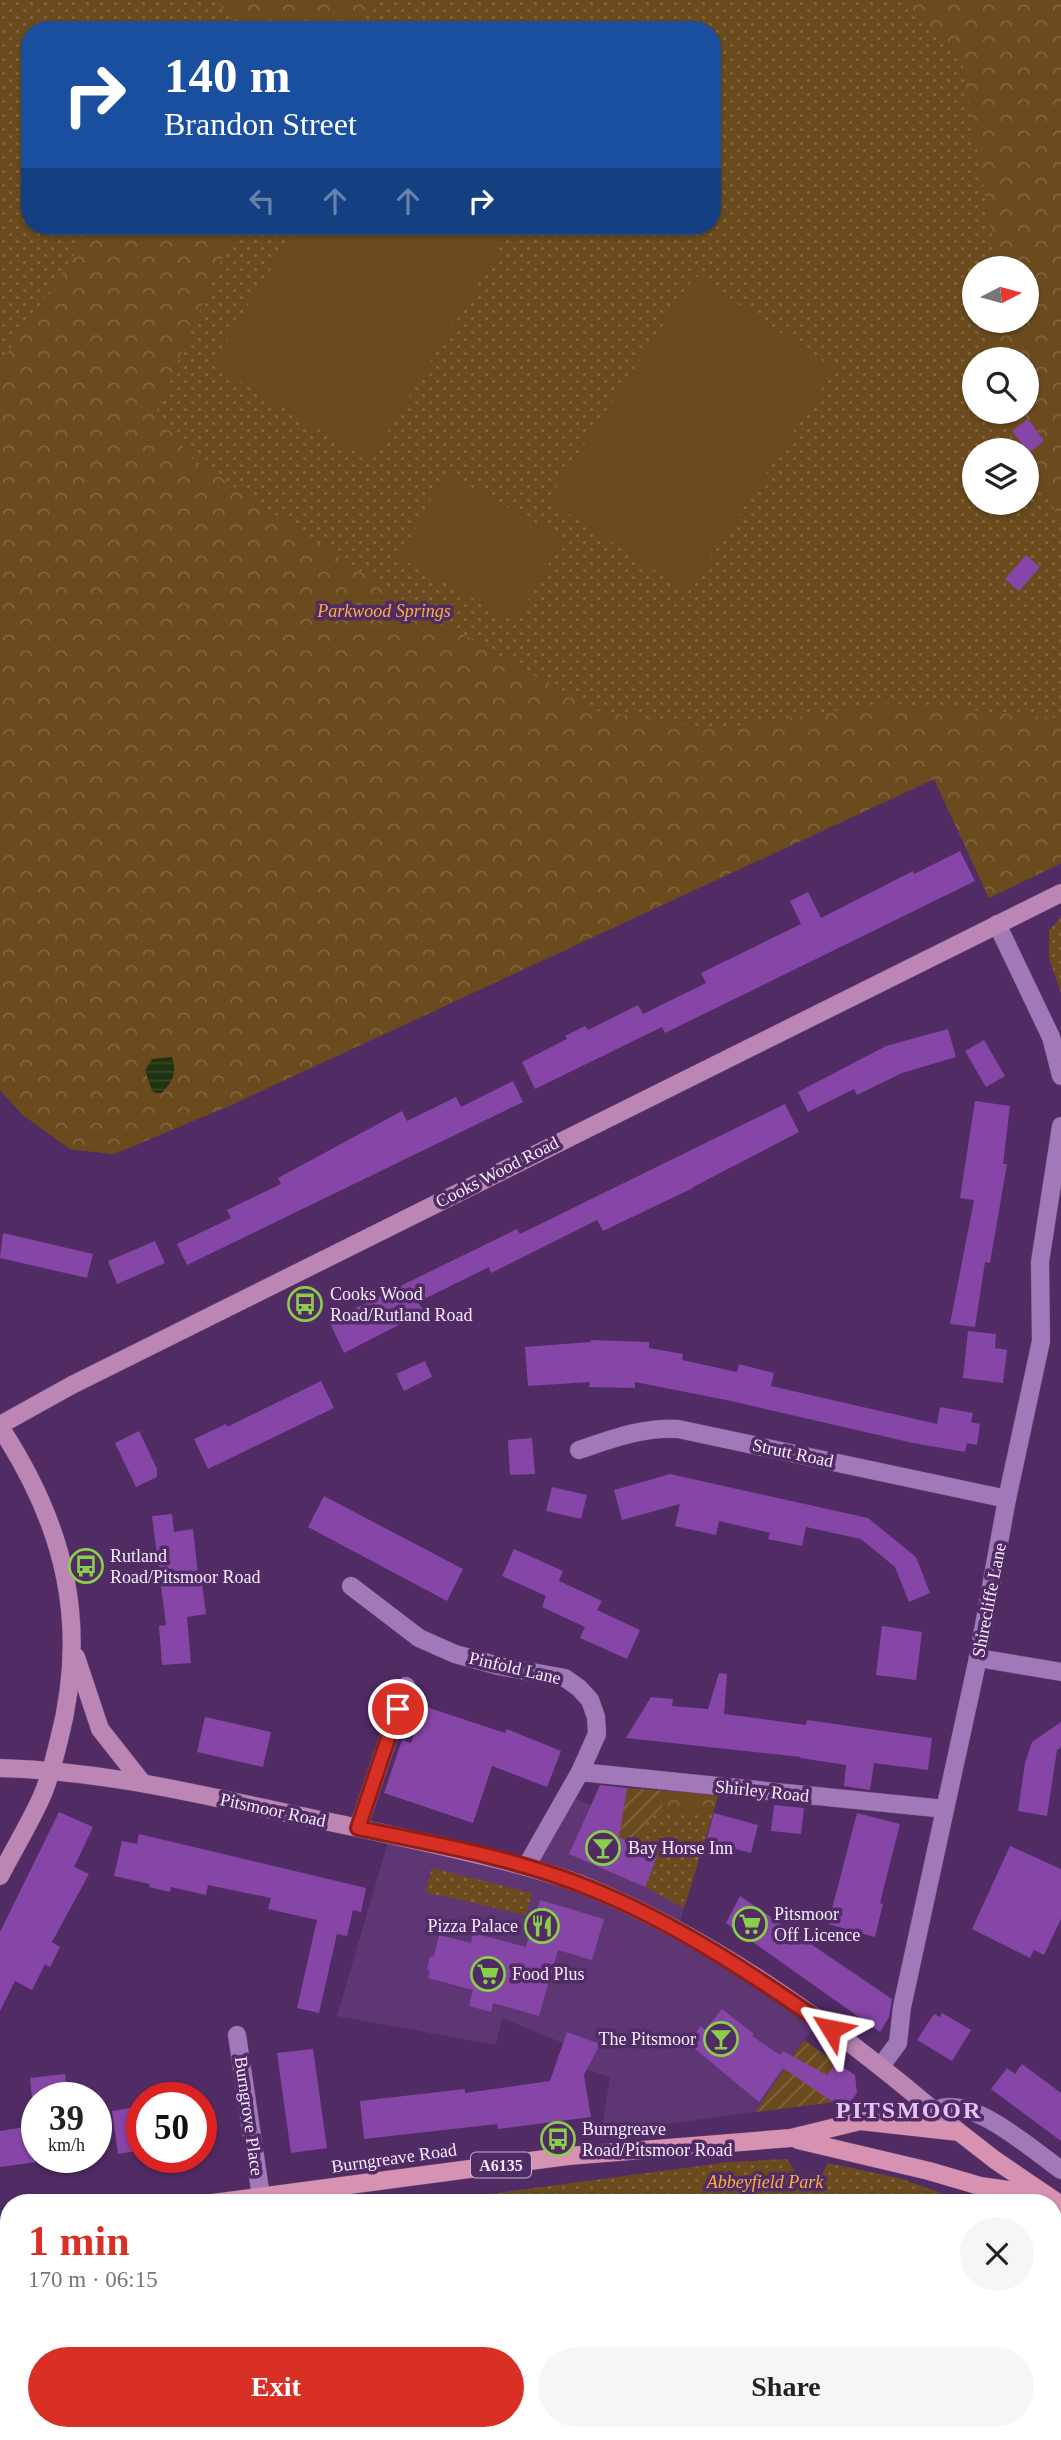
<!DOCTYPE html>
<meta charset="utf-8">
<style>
:root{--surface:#fff;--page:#f6f6f6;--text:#222;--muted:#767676;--accent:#d93025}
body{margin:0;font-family:"Times New Roman",serif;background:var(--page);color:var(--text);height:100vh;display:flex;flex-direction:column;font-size:26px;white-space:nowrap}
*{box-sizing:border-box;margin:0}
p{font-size:23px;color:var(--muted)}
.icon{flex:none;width:38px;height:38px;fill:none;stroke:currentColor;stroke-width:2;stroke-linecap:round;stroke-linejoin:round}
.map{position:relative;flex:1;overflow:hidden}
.side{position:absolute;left:0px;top:2194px;width:1062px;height:247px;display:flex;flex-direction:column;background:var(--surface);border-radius:28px 28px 0 0;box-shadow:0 2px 5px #0004}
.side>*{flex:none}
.hud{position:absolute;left:21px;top:21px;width:700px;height:214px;border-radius:28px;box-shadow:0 2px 5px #0004;background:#1a4fa0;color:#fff;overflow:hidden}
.needle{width:46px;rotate:84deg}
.tools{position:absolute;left:962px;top:256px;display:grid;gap:14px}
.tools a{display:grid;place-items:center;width:77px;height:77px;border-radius:50%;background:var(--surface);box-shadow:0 2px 5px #0004;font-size:35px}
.speed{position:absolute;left:21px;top:2082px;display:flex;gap:14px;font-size:35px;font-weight:700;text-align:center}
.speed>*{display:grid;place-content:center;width:91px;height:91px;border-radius:50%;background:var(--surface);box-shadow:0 2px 5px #0004;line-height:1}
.speed small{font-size:18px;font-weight:400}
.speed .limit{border:10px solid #d22;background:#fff;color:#111}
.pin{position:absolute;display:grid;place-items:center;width:60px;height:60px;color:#fff;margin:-30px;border:4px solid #fff;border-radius:50%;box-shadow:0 2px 7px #0007}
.me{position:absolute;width:77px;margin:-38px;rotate:305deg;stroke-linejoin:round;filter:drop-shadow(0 0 5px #0008)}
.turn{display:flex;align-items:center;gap:24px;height:147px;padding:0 28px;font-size:32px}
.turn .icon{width:91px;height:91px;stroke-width:2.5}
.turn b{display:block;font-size:49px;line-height:60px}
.lanes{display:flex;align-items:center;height:66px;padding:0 28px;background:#0003;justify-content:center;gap:35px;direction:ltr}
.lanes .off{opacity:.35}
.round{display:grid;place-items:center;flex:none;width:74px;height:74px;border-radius:37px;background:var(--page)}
.headline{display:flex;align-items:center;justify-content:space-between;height:119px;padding:0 28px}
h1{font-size:42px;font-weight:600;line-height:52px;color:var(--accent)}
.cta{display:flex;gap:14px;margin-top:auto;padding:14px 28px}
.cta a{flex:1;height:80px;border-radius:42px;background:var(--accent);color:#fff;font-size:28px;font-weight:600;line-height:80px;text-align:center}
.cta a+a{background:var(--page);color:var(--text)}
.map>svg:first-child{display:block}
</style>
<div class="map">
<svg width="1061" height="2440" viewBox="0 0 1061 2440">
<defs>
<pattern id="grass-dots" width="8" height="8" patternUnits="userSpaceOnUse" patternTransform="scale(1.75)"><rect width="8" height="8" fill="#6b4b1e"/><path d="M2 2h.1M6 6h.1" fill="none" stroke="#816540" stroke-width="1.8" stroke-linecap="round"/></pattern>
<pattern id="forest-crowns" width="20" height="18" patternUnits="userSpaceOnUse" patternTransform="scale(1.75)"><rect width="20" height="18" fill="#6b4b1e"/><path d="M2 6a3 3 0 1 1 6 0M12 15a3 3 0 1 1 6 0" fill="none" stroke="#816540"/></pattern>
<pattern id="garden-furrows" width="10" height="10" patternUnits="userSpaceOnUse" patternTransform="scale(1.75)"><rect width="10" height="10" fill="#6b4b1e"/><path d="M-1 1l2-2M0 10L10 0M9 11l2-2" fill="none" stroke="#816540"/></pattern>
<pattern id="water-rules" width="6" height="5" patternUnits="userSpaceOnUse" patternTransform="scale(1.75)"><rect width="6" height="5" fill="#20330f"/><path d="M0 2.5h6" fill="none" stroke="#364727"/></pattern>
</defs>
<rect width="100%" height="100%" fill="#502b64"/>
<polygon fill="#5f3674" points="669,1782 721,1787 677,1931 820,2022 804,2040 755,2112 601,2133 610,2077 557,2060 563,2043 502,2018 496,2045 337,2016 390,1835 526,1867 567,1795 610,1813 661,1810"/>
<g fill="url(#grass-dots)" fill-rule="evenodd">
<path d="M 0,0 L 1061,0 L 1061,863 L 989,898 L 934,779 L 231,1105 L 114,1154 L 70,1149 L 23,1115 L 0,1090 ZM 30,30 L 712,30 L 712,226 L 30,226 ZM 975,268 L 1027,268 L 1027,320 L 975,320 ZM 975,359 L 1027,359 L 1027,411 L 975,411 ZM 975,450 L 1027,450 L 1027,502 L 975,502 Z"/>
<polygon points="1061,917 1061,993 1049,958 1049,931"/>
<polygon points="661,1810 713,1814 684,1908 645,1887 657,1857 644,1851 630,1858 645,1824"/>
<polygon points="432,1868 532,1893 526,1915 425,1892"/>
<polygon points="787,2159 798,2176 822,2174 828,2163 899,2178 968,2203 423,2203 729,2162"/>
<polygon points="1054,2241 1061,2246 1061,2398 1054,2410"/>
<polygon points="480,2433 1038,2433 1033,2440 488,2440"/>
</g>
<g fill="url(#forest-crowns)">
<polygon points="215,0 373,0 347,30 227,30 234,19"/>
<polygon points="899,0 1061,0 1061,521 1027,459 1027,450 1022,450 1001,411 1027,411 1027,359 984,359 987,320 1027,320 1027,268 992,268 994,246 960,51"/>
<polygon points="94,226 236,226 156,413 194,460 404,601 597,711 717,729 885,703 1061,718 1061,863 989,898 934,779 231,1105 114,1154 70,1149 23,1115 0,1090 0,363"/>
<polygon points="666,1791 718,1795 713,1814 661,1810"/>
</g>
<g fill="url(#garden-furrows)">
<polygon points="627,1788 666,1791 661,1810 645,1824 636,1845 611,1834"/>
<polygon points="804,2040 836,2063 827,2075 803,2081 832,2102 837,2096 844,2101 755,2112"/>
</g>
<g fill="#6b4b1e">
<polygon points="297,226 513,226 370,461 212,364"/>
<polygon points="695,276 835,369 688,592 548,500"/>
<polygon points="446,473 563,538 516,622 400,558"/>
<polygon points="1054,2267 1061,2273 1061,2307 1054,2317"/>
</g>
<path fill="url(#water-rules)" d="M 172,1057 C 177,1074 173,1080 162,1093 L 156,1093 L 152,1091 L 145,1070 L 152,1059 Z"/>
<g fill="#8646a7">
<polygon points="1028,419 1044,441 1029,453 1012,431"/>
<polygon points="1026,555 1040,567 1019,591 1005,579"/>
<polygon points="960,851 975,881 665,1033 662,1027 535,1089 522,1062 567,1039 565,1036 585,1026 588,1030 638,1005 643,1014 706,983 701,973 801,924 790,901 808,892 821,918 913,871 914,874"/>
<polygon points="948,1029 956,1057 902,1073 857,1095 854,1089 808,1112 798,1092 886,1046"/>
<polygon points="984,1040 1005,1076 986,1087 965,1051"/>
<polygon points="513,1081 523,1102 187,1265 177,1244 231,1218 227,1210 281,1184 278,1178 402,1111 407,1121 456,1097 461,1107"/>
<polygon points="975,1101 1010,1106 1003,1164 1007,1164 990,1263 985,1262 975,1327 950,1324 974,1200 960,1198"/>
<polygon points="785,1104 799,1132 693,1187 693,1188 603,1231 597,1220 491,1273 489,1267 418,1302 424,1312 344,1353 329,1321 517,1229 520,1234"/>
<polygon points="3,1233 93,1254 87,1278 0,1258"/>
<polygon points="155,1241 165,1263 117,1284 108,1261"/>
<polygon points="968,1331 996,1334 995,1348 1007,1350 1003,1383 963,1378"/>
<polygon points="591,1340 649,1342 649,1348 683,1354 682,1360 737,1372 739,1364 774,1373 771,1386 937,1424 940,1407 973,1413 971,1422 980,1424 977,1445 967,1443 965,1452 913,1443 731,1401 635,1382 635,1388 589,1387 590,1382 528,1386 525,1347 591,1342"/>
<polygon points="425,1361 432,1377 404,1391 396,1374"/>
<polygon points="321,1381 334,1408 208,1469 194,1439 226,1424 227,1427"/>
<polygon points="139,1431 157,1469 157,1477 136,1487 115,1443"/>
<polygon points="532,1438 535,1474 510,1475 508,1440"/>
<polygon points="670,1474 868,1518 916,1557 930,1593 909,1602 895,1567 861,1539 806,1527 802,1546 768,1539 770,1533 719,1521 716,1535 675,1526 680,1504 622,1520 614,1490"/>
<polygon points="552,1487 587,1495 581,1519 546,1511"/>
<polygon points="324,1496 463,1569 447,1601 308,1527"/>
<polygon points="172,1514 174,1532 193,1529 198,1575 201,1575 206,1614 187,1617 191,1663 162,1665 159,1626 166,1625 152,1516"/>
<polygon points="514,1549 563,1571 559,1581 602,1601 597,1610 640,1630 627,1659 580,1638 585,1627 542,1607 546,1596 502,1576"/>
<polygon points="882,1626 922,1632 916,1680 876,1675"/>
<polygon points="719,1673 727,1674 724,1714 806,1725 807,1720 932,1738 928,1770 874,1763 870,1790 844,1786 846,1765 800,1758 801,1757 626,1738 651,1697 673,1699 672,1706 708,1709"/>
<polygon points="423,1706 505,1733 507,1729 561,1751 547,1787 492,1766 473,1823 384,1793 402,1740 411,1743"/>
<polygon points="205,1717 271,1732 263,1767 197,1752"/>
<polygon points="1061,1722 1061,1747 1057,1750 1047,1816 1018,1811 1025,1763 1032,1742"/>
<polygon points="600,1785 627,1788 619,1837 657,1857 645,1887 569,1854"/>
<polygon points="774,1805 804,1808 801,1834 771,1831"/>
<polygon points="59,1812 93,1827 74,1867 89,1874 52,1942 60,1947 50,1967 45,1964 32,1990 15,1981 0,2011 0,1932"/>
<polygon points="714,1813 758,1825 751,1853 706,1841"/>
<polygon points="857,1813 900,1824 880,1903 883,1904 875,1937 828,1924"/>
<polygon points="139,1834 366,1888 361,1912 353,1910 347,1936 337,1934 319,2013 297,2008 317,1920 268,1909 271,1898 208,1885 206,1895 171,1887 170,1892 149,1887 150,1884 114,1876 122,1841 137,1844"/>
<polygon points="1010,1846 1061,1869 1061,1919 1044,1955 1034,1950 1030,1958 972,1929"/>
<polygon points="740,1896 892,1999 889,2017 880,2032 726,1923"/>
<polygon points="540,1900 604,1919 592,1960 558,1950 539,2016 493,2003 491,2012 469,2006 473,1990 428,1978 430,1972 427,1969 430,1957 434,1956 439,1935 471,1943 473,1933 526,1947"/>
<polygon points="722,2009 754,2034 752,2036 780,2055 783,2051 827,2075 836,2063 855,2075 857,2093 851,2101 831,2101 783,2068 759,2102 688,2043 701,2026 705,2030"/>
<polygon points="942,2013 971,2030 952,2061 917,2040 934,2014 940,2017"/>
<polygon points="567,2032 600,2044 584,2075 591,2117 498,2129 497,2124 364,2139 360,2101 465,2089 465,2093 550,2081"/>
<polygon points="313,2049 327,2148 291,2153 277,2053"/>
<polygon points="1022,2064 1061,2093 1061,2141 991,2089 1007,2068 1015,2074"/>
<polygon points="65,2074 68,2098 32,2098 30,2078"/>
<polygon points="142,2106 142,2150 118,2154 112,2111"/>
<polygon points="37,2125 37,2162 0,2167 0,2131"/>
</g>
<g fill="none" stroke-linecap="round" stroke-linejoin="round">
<g stroke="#674877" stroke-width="19">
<g id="street">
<polyline points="997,924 1051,1037 1061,1076"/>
<path d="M 579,1450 C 612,1439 642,1427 678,1429 L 1007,1499"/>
<polyline points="351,1586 419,1638 455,1654 499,1666 565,1678 579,1688 590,1700 596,1717 597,1734 580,1772 526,1867"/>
<polyline points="978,1658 1061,1672"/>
<polyline points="580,1772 945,1809"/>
<polyline points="358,1828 406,1686"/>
<polyline points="237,2035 262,2203"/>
<polyline points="881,2066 898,2043 902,2007 978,1658 1007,1499 1041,1341 1040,1262 1061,1126"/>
<path d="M 935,2111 C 967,2091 1034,2151 1061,2170"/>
<polyline points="449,2432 457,2440"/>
</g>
</g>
<g stroke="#674877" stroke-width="19">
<g id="secondary">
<polyline points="0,1425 72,1385 1061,893"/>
<path d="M 0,1427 C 65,1526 89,1624 59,1740 C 54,1759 50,1778 42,1796 C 30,1823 14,1849 0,1876"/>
<polyline points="76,1657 100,1729 141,1781"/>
<path d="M 0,1768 C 101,1771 189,1792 287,1813 C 353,1827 418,1840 483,1856 C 519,1865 556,1874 590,1888 C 726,1945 848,2036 959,2132"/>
</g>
</g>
<g stroke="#674877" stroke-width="19">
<g id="primary">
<polyline points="798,2140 929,2171 980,2186 1043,2195"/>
<polyline points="213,2203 568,2156 791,2138 860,2121 959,2132 995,2160 1061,2205"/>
<polyline points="0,2233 9,2232"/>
</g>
</g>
<use href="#street" stroke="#a179b8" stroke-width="18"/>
<use href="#secondary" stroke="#bb85b4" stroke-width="18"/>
<use href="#primary" stroke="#d692b0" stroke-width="18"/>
</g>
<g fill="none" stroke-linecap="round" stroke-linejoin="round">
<g stroke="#8d1f18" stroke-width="18">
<path id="route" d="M 398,1709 L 358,1828 C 435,1844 516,1858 589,1888 C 676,1923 755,1976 831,2029"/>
</g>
<use href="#route" stroke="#d93025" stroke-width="12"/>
</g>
<defs>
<g id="bus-ring" transform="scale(1.75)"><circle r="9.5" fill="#502b64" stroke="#89cf49" stroke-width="1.5"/><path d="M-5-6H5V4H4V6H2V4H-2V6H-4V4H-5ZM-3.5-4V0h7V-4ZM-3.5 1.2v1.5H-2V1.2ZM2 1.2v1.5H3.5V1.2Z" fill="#89cf49"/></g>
<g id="bar-ring" transform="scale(1.75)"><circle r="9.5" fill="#502b64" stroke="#89cf49" stroke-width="1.5"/><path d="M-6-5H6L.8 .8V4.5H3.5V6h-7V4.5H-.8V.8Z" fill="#89cf49"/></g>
<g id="supermarket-ring" transform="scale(1.75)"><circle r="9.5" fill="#502b64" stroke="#89cf49" stroke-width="1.5"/><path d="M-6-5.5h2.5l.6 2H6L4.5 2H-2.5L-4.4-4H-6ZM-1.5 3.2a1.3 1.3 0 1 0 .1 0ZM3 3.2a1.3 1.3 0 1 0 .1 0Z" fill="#89cf49"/></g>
<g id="restaurant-ring" transform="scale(1.75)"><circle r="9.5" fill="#502b64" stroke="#89cf49" stroke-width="1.5"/><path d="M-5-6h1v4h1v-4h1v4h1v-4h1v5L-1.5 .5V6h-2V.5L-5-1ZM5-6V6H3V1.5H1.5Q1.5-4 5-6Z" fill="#89cf49"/></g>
</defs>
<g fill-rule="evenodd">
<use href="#bus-ring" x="305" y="1304"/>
<use href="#bus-ring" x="86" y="1566"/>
<use href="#bar-ring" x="603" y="1848"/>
<use href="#supermarket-ring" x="750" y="1924"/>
<use href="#restaurant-ring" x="542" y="1926"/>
<use href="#supermarket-ring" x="488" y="1974"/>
<use href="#bar-ring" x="721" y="2039"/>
<use href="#bus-ring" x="558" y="2139"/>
</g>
<g text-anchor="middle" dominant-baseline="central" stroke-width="7" stroke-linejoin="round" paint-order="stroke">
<rect fill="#502b64" stroke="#c5b1d0" stroke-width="2" x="471" y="2152.5" width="60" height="25" rx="5"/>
<g font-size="16" font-weight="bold" fill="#f7eaff">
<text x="501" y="2165">A6135</text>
</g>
<g font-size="18" font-style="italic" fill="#faae3d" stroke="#502b64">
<text x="384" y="611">Parkwood Springs</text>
<text x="765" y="2182">Abbeyfield Park</text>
</g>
<g font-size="18" fill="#f7eaff" stroke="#502b64">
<text transform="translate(497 1172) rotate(-27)">Cooks Wood Road</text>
<text transform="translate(793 1453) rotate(12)">Strutt Road</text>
<text transform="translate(989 1600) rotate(-79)">Shirecliffe Lane</text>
<text transform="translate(515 1668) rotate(13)">Pinfold Lane</text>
<text transform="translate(762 1791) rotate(6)">Shirley Road</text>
<text transform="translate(273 1810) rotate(12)">Pitsmoor Road</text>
<text transform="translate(249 2116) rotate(82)">Burngrove Place</text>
<text transform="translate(394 2158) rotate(-8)">Burngreave Road</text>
</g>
<g font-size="18" fill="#f7eaff" stroke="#502b64" text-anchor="start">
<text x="330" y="1294">Cooks Wood<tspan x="330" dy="21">Road/Rutland Road</tspan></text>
<text x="110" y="1556">Rutland<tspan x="110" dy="21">Road/Pitsmoor Road</tspan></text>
<text x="628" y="1848">Bay Horse Inn</text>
<text x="774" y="1914">Pitsmoor<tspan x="774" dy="21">Off Licence</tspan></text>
<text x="518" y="1926" text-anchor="end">Pizza Palace</text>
<text x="512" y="1974">Food Plus</text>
<text x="696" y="2039" text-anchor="end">The Pitsmoor</text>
<text x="582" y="2129">Burngreave<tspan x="582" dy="21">Road/Pitsmoor Road</tspan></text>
</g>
<g font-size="24" font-weight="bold" letter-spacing="2" fill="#e4c3f9" stroke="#502b64">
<text x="909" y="2110">PITSMOOR</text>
</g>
</g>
</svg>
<div class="tools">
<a><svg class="needle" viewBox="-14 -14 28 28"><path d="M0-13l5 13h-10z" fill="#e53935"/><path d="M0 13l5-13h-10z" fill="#767676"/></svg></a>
<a><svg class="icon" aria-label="search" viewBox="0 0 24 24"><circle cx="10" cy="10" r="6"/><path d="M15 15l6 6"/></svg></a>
<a><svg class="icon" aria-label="layers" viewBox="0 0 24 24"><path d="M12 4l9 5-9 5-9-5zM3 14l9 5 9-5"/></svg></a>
</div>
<div class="speed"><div>39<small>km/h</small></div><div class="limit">50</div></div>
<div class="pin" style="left:398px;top:1709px;background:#d93025"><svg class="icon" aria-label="arrive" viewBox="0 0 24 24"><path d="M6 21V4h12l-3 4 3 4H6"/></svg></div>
<svg class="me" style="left:831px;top:2029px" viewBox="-20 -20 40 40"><path d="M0-17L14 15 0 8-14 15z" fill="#d93025" stroke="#fff" stroke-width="4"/></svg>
<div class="hud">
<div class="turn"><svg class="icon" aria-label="right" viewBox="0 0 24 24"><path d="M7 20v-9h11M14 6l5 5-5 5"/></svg><div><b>140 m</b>Brandon Street</div></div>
<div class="lanes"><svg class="icon off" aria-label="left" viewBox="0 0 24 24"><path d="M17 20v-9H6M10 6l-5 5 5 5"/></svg><svg class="icon off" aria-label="ahead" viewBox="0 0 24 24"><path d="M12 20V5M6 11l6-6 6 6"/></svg><svg class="icon off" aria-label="ahead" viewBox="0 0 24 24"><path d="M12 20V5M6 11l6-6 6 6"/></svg><svg class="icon" aria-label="right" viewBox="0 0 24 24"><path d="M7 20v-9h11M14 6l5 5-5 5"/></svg></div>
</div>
<section class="side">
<div class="headline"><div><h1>1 min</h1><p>170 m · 06:15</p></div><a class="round"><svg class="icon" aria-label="close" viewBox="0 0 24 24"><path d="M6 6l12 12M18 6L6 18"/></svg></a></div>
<div class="cta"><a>Exit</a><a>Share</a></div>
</section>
</div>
